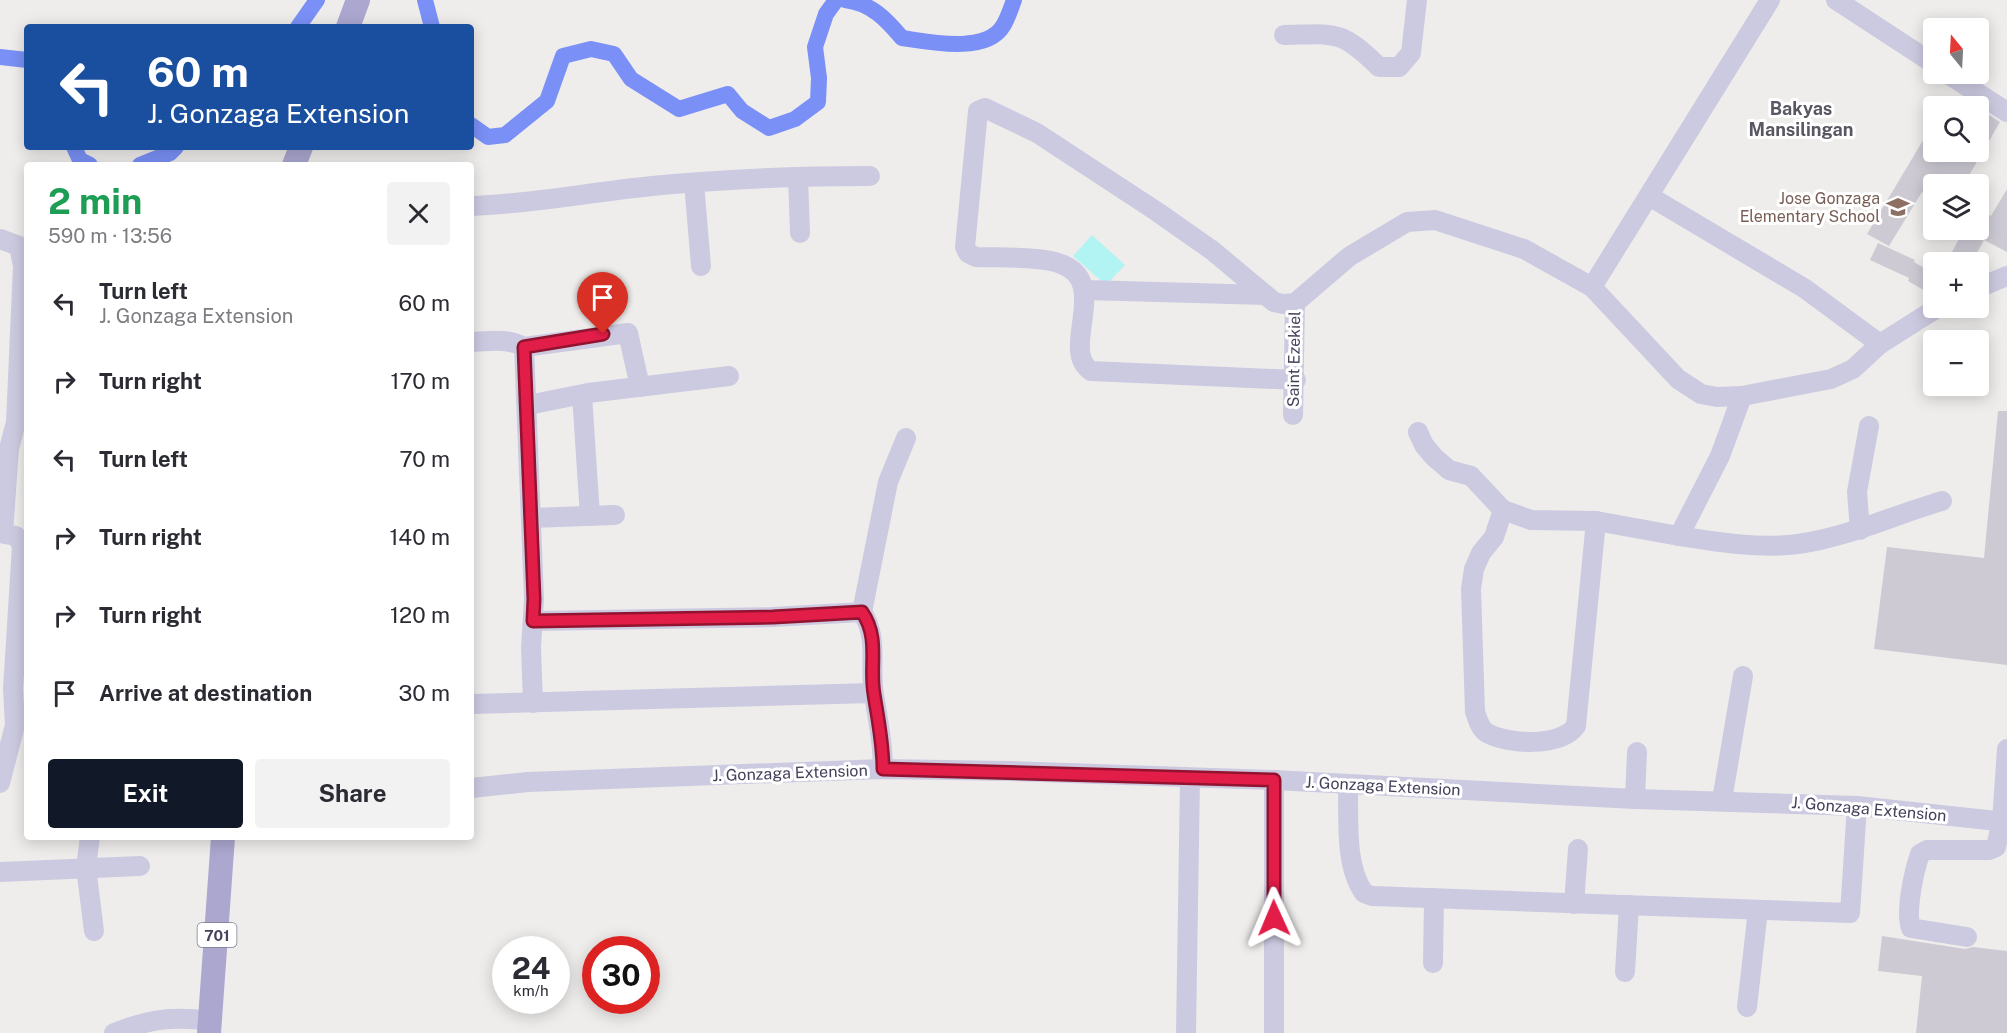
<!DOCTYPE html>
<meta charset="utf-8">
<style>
:root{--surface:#fff;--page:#f2f2f3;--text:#2b2b33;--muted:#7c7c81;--accent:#111827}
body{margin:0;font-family:"Public Sans",sans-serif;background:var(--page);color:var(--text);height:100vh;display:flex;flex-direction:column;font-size:22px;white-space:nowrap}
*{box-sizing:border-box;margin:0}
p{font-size:20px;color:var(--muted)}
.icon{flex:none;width:33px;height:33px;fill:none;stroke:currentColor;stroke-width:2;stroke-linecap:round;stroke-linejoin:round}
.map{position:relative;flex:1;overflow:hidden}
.details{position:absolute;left:24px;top:162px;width:450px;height:678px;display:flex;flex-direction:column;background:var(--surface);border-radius:6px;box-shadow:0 3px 15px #0003}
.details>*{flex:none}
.guide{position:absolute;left:24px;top:24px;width:450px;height:126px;border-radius:6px;box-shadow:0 3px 15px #0003;background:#1a4fa0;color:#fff;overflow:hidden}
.needle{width:39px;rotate:342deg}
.fabs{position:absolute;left:1923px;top:18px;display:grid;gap:12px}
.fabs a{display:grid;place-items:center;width:66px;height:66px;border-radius:6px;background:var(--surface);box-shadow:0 3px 15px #0003;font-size:30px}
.speed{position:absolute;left:492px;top:936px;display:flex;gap:12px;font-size:30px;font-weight:700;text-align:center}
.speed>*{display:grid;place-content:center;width:78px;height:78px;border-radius:50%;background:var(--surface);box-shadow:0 3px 15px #0003;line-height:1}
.speed small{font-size:15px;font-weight:400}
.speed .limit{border:9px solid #d22;background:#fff;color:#111}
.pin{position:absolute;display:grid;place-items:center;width:51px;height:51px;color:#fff;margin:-62px -26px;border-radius:50% 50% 50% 0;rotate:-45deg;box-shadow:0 0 6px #0007}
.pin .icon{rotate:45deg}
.me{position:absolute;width:66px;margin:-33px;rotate:359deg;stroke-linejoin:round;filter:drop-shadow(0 0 4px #0008)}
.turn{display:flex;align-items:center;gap:21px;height:126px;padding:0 24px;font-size:27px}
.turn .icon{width:78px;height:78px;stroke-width:2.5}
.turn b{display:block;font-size:42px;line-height:51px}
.round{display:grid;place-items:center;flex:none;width:63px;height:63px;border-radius:6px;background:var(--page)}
.summary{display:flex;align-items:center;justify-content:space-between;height:102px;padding:0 24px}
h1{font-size:36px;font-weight:700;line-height:45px;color:#1e9e55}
.action{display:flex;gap:12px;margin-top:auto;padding:12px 24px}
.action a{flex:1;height:69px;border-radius:6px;background:var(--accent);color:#fff;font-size:24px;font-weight:700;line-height:69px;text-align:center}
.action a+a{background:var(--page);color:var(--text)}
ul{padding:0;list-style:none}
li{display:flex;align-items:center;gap:18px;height:78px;padding:0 24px}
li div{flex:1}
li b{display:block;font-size:22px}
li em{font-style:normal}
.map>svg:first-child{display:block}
</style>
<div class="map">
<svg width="2007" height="1033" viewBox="0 0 2007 1033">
<rect width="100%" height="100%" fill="#efedeb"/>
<polygon fill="#b2f3f3" points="1092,235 1125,265 1106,285 1073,256"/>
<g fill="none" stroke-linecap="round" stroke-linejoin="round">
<g stroke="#7a90f6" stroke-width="16">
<polyline points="425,0 432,27"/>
<path d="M 845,0 C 871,3 886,19 902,38 C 930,42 986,54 1003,26 C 1008,18 1011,8 1014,0"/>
<polyline points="298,27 317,0"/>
<polyline points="0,57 27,60"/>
<polyline points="471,125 488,137 505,135 547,101 563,56 591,49 614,54 631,79 679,109 728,94 742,111 769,128 795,119 818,102 819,78 815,47 826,14 836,0"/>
<polyline points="74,147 80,160 90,165"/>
<polyline points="140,165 170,153 176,147"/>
</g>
</g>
<g fill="#cdcad4">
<polygon points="1978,108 2000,122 1964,184 1934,184 1934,199 1922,192 1889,246 1867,234 1934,122 1934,152 1978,152"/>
<polygon points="2007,189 2007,252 1984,240 1972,262 1956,262 1948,259 1964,230 1987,230 1978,224 1978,209 1991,216"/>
<polygon points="1878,243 1915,260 1914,262 1934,274 1934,296 1908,281 1909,278 1870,260"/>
<polygon points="1998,411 2007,411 2007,665 1874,649 1887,547 1984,558"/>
<polygon points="1882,936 1965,949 1973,947 2007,951 2007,1033 1916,1033 1922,976 1878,971"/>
</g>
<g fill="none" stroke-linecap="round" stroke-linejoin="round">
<g stroke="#cccae0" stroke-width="20">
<polyline points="1836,0 1934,64"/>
<path d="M 1284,35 C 1336,34 1340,29 1379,67 L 1399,67 L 1411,53 L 1417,0"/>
<polyline points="1948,74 2007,112"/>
<polyline points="798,177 800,233"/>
<polyline points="694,183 701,266"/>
<polyline points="1649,196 1804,288 1880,344"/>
<path d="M 471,206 C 532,204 591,192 652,186 C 724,179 798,176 870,176"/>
<polyline points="0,239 19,246 23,266 16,422 9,449 3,533"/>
<polyline points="1592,287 1770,0"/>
<polyline points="1978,288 2007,276"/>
<polyline points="1085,290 1266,295"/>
<path d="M 471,342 C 490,341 508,338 524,347 L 628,333 L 640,387"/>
<polyline points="524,347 534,599 531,648 533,703"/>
<path d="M 1296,380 L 1091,371 C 1057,349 1118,275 1051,261 C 1027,256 1000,258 976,257 L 968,253 L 965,247 L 978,111 L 985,108 L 1037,133 L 1156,211 L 1213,251 L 1274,302 L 1283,304 L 1295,303 L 1350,256 L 1407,222 L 1435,220 L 1524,249 L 1592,287 L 1678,379 L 1701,394 L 1717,397 L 1742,396 L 1831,379 L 1853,369 L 1880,344 L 1937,308"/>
<polyline points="582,395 590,516"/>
<path d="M 1742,396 L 1720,456 L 1679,536 C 1716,542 1760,549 1798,544 C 1848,537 1894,515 1942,501"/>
<polyline points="528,405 588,393 729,376"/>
<polyline points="1293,415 1295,303"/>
<polyline points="1418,432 1424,445 1434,457 1449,470 1471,476 1503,510 1531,520 1596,521 1679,536"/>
<path d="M 1503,510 L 1494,537 L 1481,553 L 1474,569 L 1471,589 L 1475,712 C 1478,720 1480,729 1487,733 C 1509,745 1561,747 1576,726 L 1596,521"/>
<polyline points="531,518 615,515"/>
<polyline points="1860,530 1857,492 1869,426"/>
<polyline points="0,533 16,536 22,545 13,689 15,725 0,783"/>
<polyline points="862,612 888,482 906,438"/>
<path d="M 533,621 L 773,617 L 862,612 C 879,638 869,666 874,695 C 878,720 883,743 883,769"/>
<polyline points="471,704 873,693"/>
<path d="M 1348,784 C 1349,817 1344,865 1364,893 L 1372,896 L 1850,913 L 1857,806"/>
<polyline points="471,788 528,782 883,769 1009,771 1274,780 1635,799 1857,806 2007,822"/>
<polyline points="1635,799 1637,752"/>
<polyline points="1722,800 1743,676"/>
<polyline points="90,837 86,867 94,931"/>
<polyline points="0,872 140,866"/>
<polyline points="1574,904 1578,849"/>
<path d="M 1967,937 L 1911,928 C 1905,912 1914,871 1920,854 L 1927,850 L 1989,850 L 1996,847 L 2002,821 L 2007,749"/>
<polyline points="1433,963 1434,898"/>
<polyline points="1625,972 1629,905"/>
<polyline points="1747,1007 1758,910"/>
<path d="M 114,1033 C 150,1019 171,1016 210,1021"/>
<polyline points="1186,1033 1190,778"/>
<polyline points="1274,1033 1274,780"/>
</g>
<g stroke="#aba7cf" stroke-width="24">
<polyline points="348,27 358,0"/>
<polyline points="294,165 301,147"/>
<polyline points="209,1033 223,837"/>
</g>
</g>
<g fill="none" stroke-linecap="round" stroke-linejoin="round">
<g stroke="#92132f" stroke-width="15">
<path id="route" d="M 603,334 L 524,347 L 534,599 L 533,621 L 773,617 L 862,612 C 880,638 869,666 874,694 C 878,720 883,743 883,769 L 1274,780 L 1274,918"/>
</g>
<use href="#route" stroke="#e11d48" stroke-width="10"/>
</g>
<defs>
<g id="school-bare" transform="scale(1.8)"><path d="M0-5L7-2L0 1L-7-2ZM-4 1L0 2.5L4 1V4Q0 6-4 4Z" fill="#8d6e63" stroke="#fff" stroke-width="2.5" paint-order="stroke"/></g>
</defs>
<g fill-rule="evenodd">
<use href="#school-bare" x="1898" y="207"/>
</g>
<g text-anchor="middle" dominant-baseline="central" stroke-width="6" stroke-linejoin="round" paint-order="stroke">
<rect fill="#fff" stroke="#7c7b8c" stroke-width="1.5" x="197.5" y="923" width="39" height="24" rx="4.5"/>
<g font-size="15" font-weight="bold" fill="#44425b">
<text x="217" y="935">701</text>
</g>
<g font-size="16" fill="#785e54" stroke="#fff" text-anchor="end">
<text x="1880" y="198">Jose Gonzaga<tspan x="1880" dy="18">Elementary School</tspan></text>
</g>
<g font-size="16" fill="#44425b" stroke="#fff">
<text transform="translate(1294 359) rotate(-89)">Saint Ezekiel</text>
<text transform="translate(790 773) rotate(-2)">J. Gonzaga Extension</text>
<text transform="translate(1383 786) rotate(3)">J. Gonzaga Extension</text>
<text transform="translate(1869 809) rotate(5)">J. Gonzaga Extension</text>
</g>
<g font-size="18" font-weight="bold" fill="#595761" stroke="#fff">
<text x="1801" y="108">Bakyas<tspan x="1801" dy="21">Mansilingan</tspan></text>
</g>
</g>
</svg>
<div class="fabs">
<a><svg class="needle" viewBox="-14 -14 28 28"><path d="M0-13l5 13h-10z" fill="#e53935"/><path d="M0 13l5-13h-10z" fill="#7c7c81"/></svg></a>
<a><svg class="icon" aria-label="search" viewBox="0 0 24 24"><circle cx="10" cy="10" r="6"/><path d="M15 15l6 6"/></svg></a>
<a><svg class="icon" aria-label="layers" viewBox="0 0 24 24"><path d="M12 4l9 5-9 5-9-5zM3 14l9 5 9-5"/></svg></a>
<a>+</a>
<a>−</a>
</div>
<div class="speed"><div>24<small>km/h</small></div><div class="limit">30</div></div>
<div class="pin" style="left:603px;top:334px;background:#d93025"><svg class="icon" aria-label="arrive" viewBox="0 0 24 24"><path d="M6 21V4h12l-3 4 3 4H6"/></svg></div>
<svg class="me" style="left:1274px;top:918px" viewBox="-20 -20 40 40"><path d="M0-17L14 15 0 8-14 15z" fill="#e11d48" stroke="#fff" stroke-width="4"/></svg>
<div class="guide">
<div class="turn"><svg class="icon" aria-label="left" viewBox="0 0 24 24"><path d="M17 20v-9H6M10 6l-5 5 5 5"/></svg><div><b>60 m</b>J. Gonzaga Extension</div></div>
</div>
<section class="details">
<div class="summary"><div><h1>2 min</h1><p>590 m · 13:56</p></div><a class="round"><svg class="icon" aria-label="close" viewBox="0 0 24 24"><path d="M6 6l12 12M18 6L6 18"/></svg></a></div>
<ul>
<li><svg class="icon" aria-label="left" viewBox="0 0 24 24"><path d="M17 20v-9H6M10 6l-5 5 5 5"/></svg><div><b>Turn left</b><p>J. Gonzaga Extension</p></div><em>60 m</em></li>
<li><svg class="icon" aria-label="right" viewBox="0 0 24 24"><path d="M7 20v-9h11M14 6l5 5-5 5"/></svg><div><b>Turn right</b></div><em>170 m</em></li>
<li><svg class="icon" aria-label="left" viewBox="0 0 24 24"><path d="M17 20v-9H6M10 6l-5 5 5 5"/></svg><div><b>Turn left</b></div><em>70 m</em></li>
<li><svg class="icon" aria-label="right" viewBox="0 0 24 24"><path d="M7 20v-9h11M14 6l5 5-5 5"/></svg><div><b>Turn right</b></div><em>140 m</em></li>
<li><svg class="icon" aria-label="right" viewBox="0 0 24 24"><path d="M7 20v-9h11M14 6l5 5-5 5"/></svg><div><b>Turn right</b></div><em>120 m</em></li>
<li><svg class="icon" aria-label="arrive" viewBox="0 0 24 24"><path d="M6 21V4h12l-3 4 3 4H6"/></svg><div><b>Arrive at destination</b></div><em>30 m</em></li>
</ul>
<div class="action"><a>Exit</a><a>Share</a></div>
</section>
</div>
